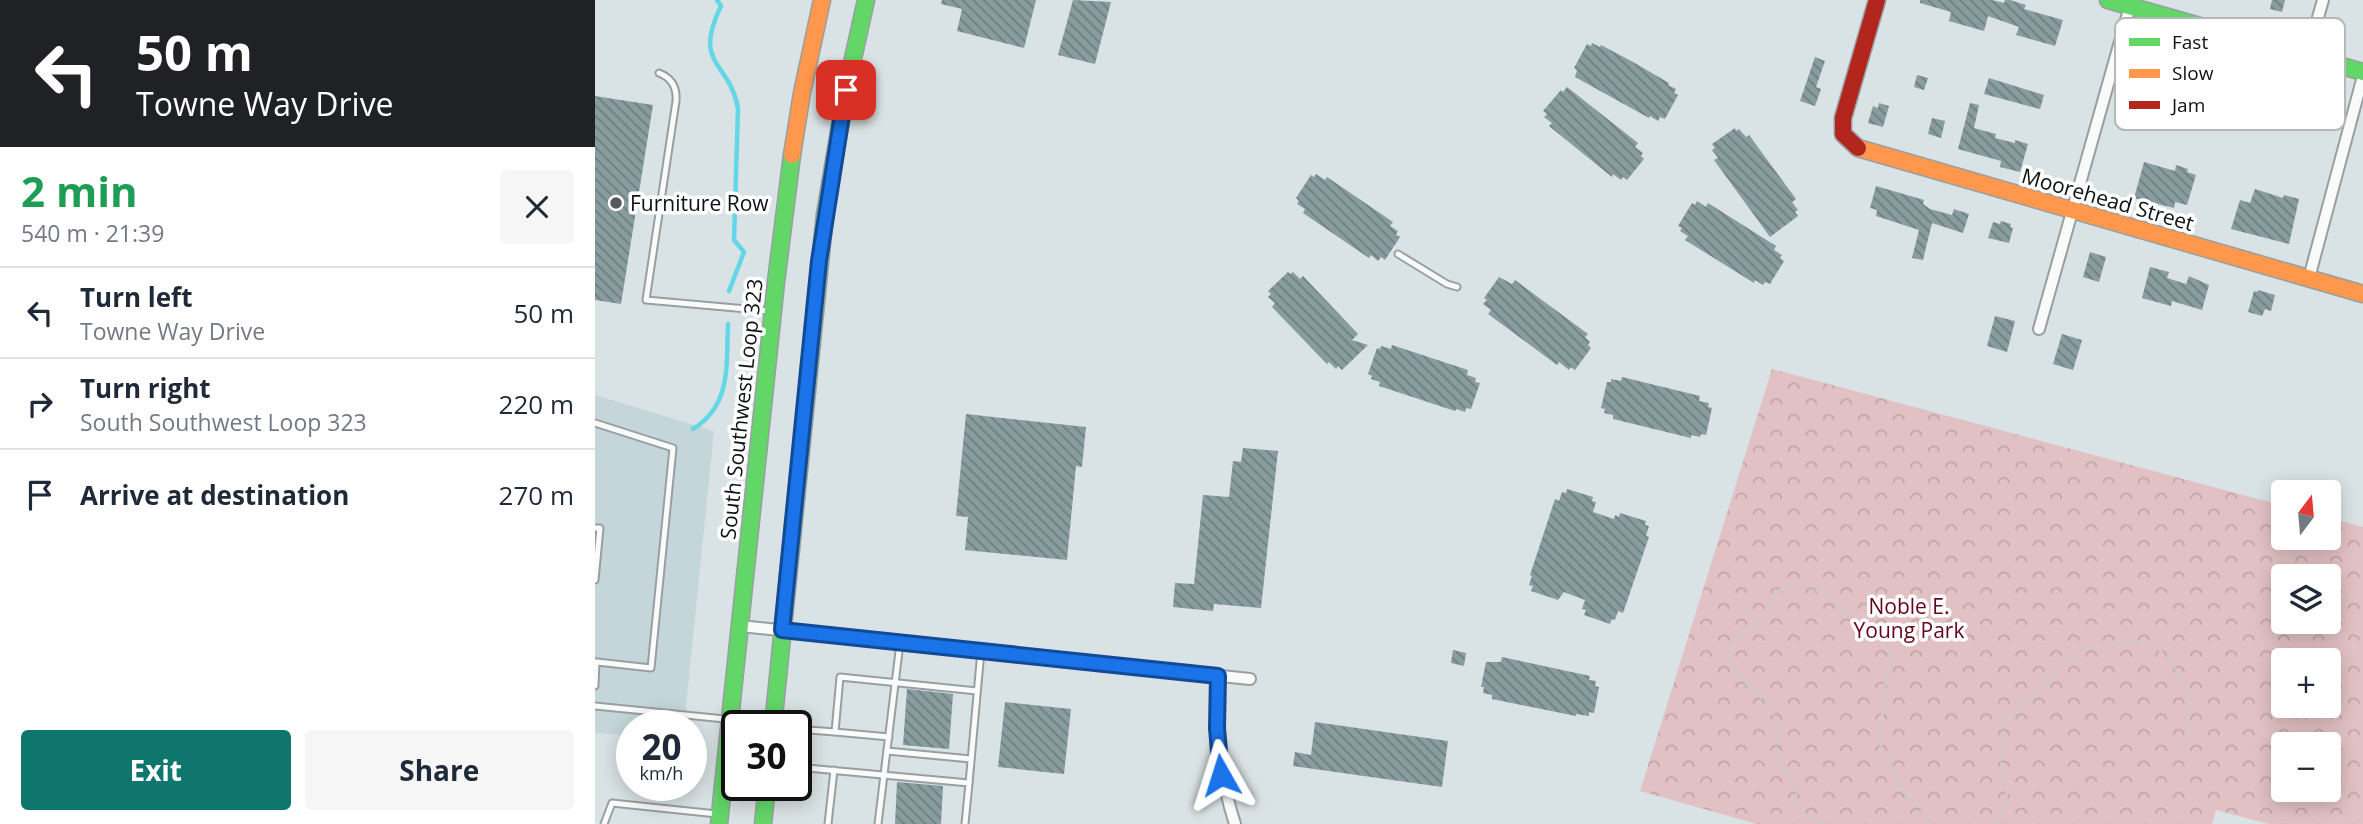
<!DOCTYPE html>
<meta charset="utf-8">
<style>
:root{--surface:#fff;--page:#f6f6f7;--text:#1f2937;--muted:#747a83;--line:#e0e1e3;--accent:#0f766e}
body{margin:0;font-family:"Open Sans",sans-serif;background:var(--page);color:var(--text);height:100vh;display:flex;flex-direction:column;font-size:26px;white-space:nowrap}
*{box-sizing:border-box;margin:0}
p{font-size:23px;color:var(--muted)}
.icon{flex:none;width:38px;height:38px;fill:none;stroke:currentColor;stroke-width:2;stroke-linecap:round;stroke-linejoin:round}
.map{position:relative;flex:1;overflow:hidden}
.sheet{display:flex;flex-direction:column;background:var(--surface);width:595px}
.sheet>*{flex:none}
.hud{background:#202124;color:#fff;overflow:hidden}
.needle{width:46px;rotate:16deg}
.buttons{position:absolute;left:1676px;top:480px;display:grid;gap:14px}
.buttons a{display:grid;place-items:center;width:70px;height:70px;border-radius:7px;background:var(--surface);box-shadow:0 4px 18px #0003;font-size:35px}
.speed{position:absolute;left:21px;top:710px;display:flex;gap:14px;font-size:35px;font-weight:700;text-align:center}
.speed>*{display:grid;place-content:center;width:91px;height:91px;border-radius:50%;background:var(--surface);box-shadow:0 4px 18px #0003;line-height:1}
.speed small{font-size:18px;font-weight:400}
.speed .limit{border:4px solid #111;border-radius:10px;background:#fff;color:#111}
.pin{position:absolute;display:grid;place-items:center;width:60px;height:60px;color:#fff;margin:-30px;border-radius:14px;box-shadow:0 4px 10px #0006}
.me{position:absolute;width:77px;margin:-38px;rotate:354deg;stroke-linejoin:round;filter:drop-shadow(0 0 5px #0008)}
.turn{display:flex;align-items:center;gap:24px;height:147px;padding:0 21px;font-size:32px}
.turn .icon{width:91px;height:91px;stroke-width:2.5}
.turn b{display:block;font-size:49px;line-height:60px}
.round{display:grid;place-items:center;flex:none;width:74px;height:74px;border-radius:7px;background:var(--page)}
.head{display:flex;align-items:center;justify-content:space-between;height:119px;padding:0 21px}
h1{font-size:42px;font-weight:700;line-height:52px;color:#1e9e55}
.primary-button{display:flex;gap:14px;margin-top:auto;padding:14px 21px}
.primary-button a{flex:1;height:80px;border-radius:7px;background:var(--accent);color:#fff;font-size:28px;font-weight:700;line-height:80px;text-align:center}
.primary-button a+a{background:var(--page);color:var(--text)}
ul{padding:0;list-style:none}
li{display:flex;align-items:center;gap:21px;height:91px;padding:0 21px;border-top:2px solid var(--line)}
li div{flex:1}
li b{display:block;font-size:26px}
li em{font-style:normal}
main{display:flex;flex:1;min-height:0}
.map>svg:first-child{display:block}
</style>
<main>
<section class="sheet">
<div class="hud">
<div class="turn"><svg class="icon" aria-label="left" viewBox="0 0 24 24"><path d="M17 20v-9H6M10 6l-5 5 5 5"/></svg><div><b>50 m</b>Towne Way Drive</div></div>
</div>
<div class="head"><div><h1>2 min</h1><p>540 m · 21:39</p></div><a class="round"><svg class="icon" aria-label="close" viewBox="0 0 24 24"><path d="M6 6l12 12M18 6L6 18"/></svg></a></div>
<ul>
<li><svg class="icon" aria-label="left" viewBox="0 0 24 24"><path d="M17 20v-9H6M10 6l-5 5 5 5"/></svg><div><b>Turn left</b><p>Towne Way Drive</p></div><em>50 m</em></li>
<li><svg class="icon" aria-label="right" viewBox="0 0 24 24"><path d="M7 20v-9h11M14 6l5 5-5 5"/></svg><div><b>Turn right</b><p>South Southwest Loop 323</p></div><em>220 m</em></li>
<li><svg class="icon" aria-label="arrive" viewBox="0 0 24 24"><path d="M6 21V4h12l-3 4 3 4H6"/></svg><div><b>Arrive at destination</b></div><em>270 m</em></li>
</ul>
<div class="primary-button"><a>Exit</a><a>Share</a></div>
</section>
<div class="map">
<svg width="1768" height="824" viewBox="0 0 1768 824">
<defs>
<pattern id="park-crowns" width="20" height="18" patternUnits="userSpaceOnUse" patternTransform="scale(1.75)"><rect width="20" height="18" fill="#e2c1c4"/><path d="M2 6a3 3 0 1 1 6 0M12 15a3 3 0 1 1 6 0" fill="none" stroke="#c1a5a7"/></pattern>
<pattern id="building-back-hatch" width="6" height="6" patternUnits="userSpaceOnUse" patternTransform="scale(1.75)"><rect width="6" height="6" fill="#899c9f"/><path d="M-1 5l2 2M0 0l6 6M5-1l2 2" fill="none" stroke="#6e7e80"/></pattern>
</defs>
<rect width="100%" height="100%" fill="#d9e2e4"/>
<polygon fill="#c4d6d9" points="0,395 119,431 89,726 37,726 37,736 0,733"/>
<path fill="url(#park-crowns)" fill-rule="evenodd" d="M 1177,369 L 1689,506 L 1689,537 L 1734,537 L 1734,518 L 1768,527 L 1768,824 L 1674,824 L 1621,810 L 1617,824 L 1162,824 L 1045,791 ZM 1689,576 L 1734,576 L 1734,621 L 1689,621 ZM 1689,660 L 1734,660 L 1734,705 L 1689,705 ZM 1689,744 L 1734,744 L 1734,789 L 1689,789 Z"/>
<g fill="none" stroke-linecap="round" stroke-linejoin="round">
<g stroke="#63d7e6" stroke-width="4.5">
<path d="M 122,0 L 126,6 C 97,66 134,60 143,108 L 139,240 L 149,252 L 134,291"/>
<path d="M 98,429 C 137,405 131,365 133,324"/>
</g>
</g>
<g fill="url(#building-back-hatch)">
<polygon points="347,0 441,0 429,48 362,31 367,9 346,4"/>
<polygon points="478,0 516,2 500,64 463,55"/>
<polygon points="1325,0 1397,0 1409,3 1410,0 1415,0 1431,5 1429,9 1468,20 1460,46 1421,35 1424,27 1393,16 1389,31 1354,21 1356,12 1325,3"/>
<polygon points="1677,0 1690,0 1687,12 1675,9"/>
<polygon points="997,43 1005,47 1006,45 1038,62 1074,83 1073,85 1081,89 1079,93 1083,95 1070,119 1065,117 1063,121 1055,116 1054,118 980,77 982,70 979,68 992,44 996,46"/>
<polygon points="1220,57 1230,61 1221,87 1226,89 1220,106 1205,101"/>
<polygon points="1322,75 1333,78 1329,90 1319,87"/>
<polygon points="1394,78 1449,95 1445,109 1389,94"/>
<polygon points="972,87 1043,143 1040,147 1048,153 1046,156 1049,159 1032,180 1028,177 1026,180 1018,174 1017,177 954,126 957,123 949,117 952,114 948,111 966,90 968,92"/>
<polygon points="0,96 58,105 26,304 0,300"/>
<polygon points="1284,103 1294,106 1288,127 1273,123 1278,106 1283,108"/>
<polygon points="1375,103 1384,105 1379,128 1401,134 1400,138 1420,143 1420,140 1433,144 1425,172 1405,167 1406,161 1363,149"/>
<polygon points="1337,118 1350,121 1346,138 1333,134"/>
<polygon points="1140,128 1141,131 1144,129 1151,137 1154,135 1201,199 1197,202 1203,210 1200,212 1203,216 1175,237 1119,160 1123,158 1117,150 1120,148 1117,144"/>
<polygon points="1549,162 1580,171 1581,165 1593,169 1592,172 1601,175 1592,205 1580,202 1579,208 1539,198"/>
<polygon points="721,174 730,180 732,177 798,222 795,226 803,231 801,235 805,237 790,260 786,257 783,261 776,255 774,258 708,213 710,209 702,204 704,201 701,198 716,175 719,177"/>
<polygon points="1281,186 1329,200 1328,204 1335,209 1357,215 1359,209 1374,214 1368,233 1337,223 1328,260 1317,258 1324,230 1281,216 1282,210 1275,208"/>
<polygon points="1660,189 1688,198 1689,195 1704,199 1694,244 1636,229 1645,200 1655,203"/>
<polygon points="1102,201 1111,207 1113,203 1181,246 1179,250 1187,255 1185,258 1189,261 1175,284 1170,282 1168,285 1160,280 1159,283 1090,240 1093,236 1085,231 1087,228 1083,226 1097,203 1100,205"/>
<polygon points="1406,221 1416,224 1415,227 1418,228 1414,243 1393,238 1398,222 1405,224"/>
<polygon points="1495,252 1511,257 1504,282 1488,277"/>
<polygon points="1555,267 1574,272 1572,278 1591,284 1594,276 1614,285 1607,310 1577,301 1576,306 1547,298"/>
<polygon points="693,272 695,274 698,272 705,279 708,276 763,334 757,340 773,345 747,370 743,366 741,369 734,362 732,364 677,307 680,303 673,297 676,294 673,291"/>
<polygon points="904,277 917,284 920,280 993,334 990,337 995,342 993,345 996,348 980,370 976,367 974,370 964,362 962,365 893,314 896,310 888,304 892,300 889,298"/>
<polygon points="1663,290 1680,295 1676,311 1670,309 1667,316 1653,312 1659,291 1662,292"/>
<polygon points="1400,316 1420,321 1412,352 1392,346"/>
<polygon points="1467,334 1487,340 1478,370 1458,364"/>
<polygon points="797,345 873,370 872,375 881,378 880,382 885,383 876,409 871,408 870,412 861,409 860,411 784,386 785,382 776,379 777,376 773,374 782,348 785,349 786,346 796,349"/>
<polygon points="1027,377 1105,396 1104,401 1114,403 1113,407 1117,408 1111,435 1106,434 1105,437 1096,435 1096,438 1018,419 1018,415 1009,413 1010,409 1006,408 1012,382 1016,382 1016,379 1026,381"/>
<polygon points="371,414 491,427 487,467 481,466 472,560 370,550 373,517 361,516"/>
<polygon points="648,448 683,451 666,608 619,604 618,611 578,607 580,583 599,584 608,495 634,497 638,461 646,462"/>
<polygon points="972,489 998,497 997,501 1001,502 998,512 1019,519 1020,515 1024,517 1025,513 1051,521 1050,525 1054,526 1051,536 1054,537 1028,613 1023,611 1020,620 1017,619 1015,624 989,615 991,610 987,609 990,600 969,592 963,600 936,591 938,586 934,585 937,576 935,575 960,499 964,501 967,492 971,493"/>
<polygon points="858,650 871,653 869,666 856,663"/>
<polygon points="907,657 995,676 994,680 1001,681 1000,686 1004,687 999,713 994,712 994,716 981,714 981,716 897,699 897,695 888,693 889,687 886,687 891,662 906,662"/>
<polygon points="312,689 358,694 354,749 308,745"/>
<polygon points="410,702 476,709 469,774 403,767"/>
<polygon points="720,722 853,741 847,787 698,766 700,752 716,755"/>
<polygon points="302,782 348,786 346,824 300,824"/>
</g>
<g fill="none" stroke-linecap="round" stroke-linejoin="round">
<g stroke="#999fa1" stroke-width="9">
<g id="lane">
<path d="M 64,73 C 77,78 82,88 81,101 L 51,300 L 174,311"/>
<polyline points="803,254 852,284 862,287"/>
<polyline points="0,423 78,448 56,668 2,662"/>
<polyline points="0,528 5,528 0,580"/>
<polyline points="0,686 1,662"/>
<polyline points="0,706 130,719"/>
<polyline points="201,729 240,732"/>
<polyline points="294,737 240,732 245,677 382,691"/>
<polyline points="292,751 376,759"/>
<polyline points="201,767 374,783 370,824"/>
<polyline points="374,783 386,651"/>
<polyline points="9,824 17,803 122,814"/>
<polyline points="233,824 239,770"/>
<polyline points="283,824 305,643"/>
</g>
</g>
<g stroke="#999fa1" stroke-width="14">
<g id="street">
<polyline points="1712,56 1728,0"/>
<polyline points="1714,278 1768,76"/>
<polyline points="1444,329 1535,6"/>
<polyline points="145,626 655,679"/>
<path d="M 623,676 C 621,727 624,775 640,824"/>
</g>
</g>
<g stroke="#999fa1" stroke-width="19">
<g id="fast">
<polyline points="1513,0 1768,72"/>
<polyline points="178,726 230,214 251,90 271,0"/>
<polyline points="124,824 181,282 197,155"/>
<polyline points="168,824 172,786"/>
</g>
</g>
<g stroke="#999fa1" stroke-width="19">
<g id="slow">
<polyline points="1263,148 1768,294"/>
<polyline points="197,155 207,93 227,0"/>
</g>
</g>
<g stroke="#999fa1" stroke-width="19">
<polyline id="jam" points="1263,148 1248,134 1248,118 1282,0"/>
</g>
<g stroke="#c9cccc" stroke-width="2.5" stroke-dasharray="5 5" stroke-linecap="butt">
<path d="M 1228,824 C 1220,819 1201,811 1200,800 C 1200,794 1204,790 1202,784 C 1198,776 1188,771 1185,762 C 1177,744 1188,731 1175,709 C 1161,687 1142,683 1132,653 L 1140,640 L 1164,621 L 1187,588 L 1207,583 L 1229,593 L 1276,636 L 1291,644 L 1296,652 L 1296,662 L 1289,688 L 1285,743 L 1307,789 L 1334,824"/>
<polyline points="1401,824 1410,808 1412,794 1407,778 1406,759 1410,729 1416,717 1477,659 1493,648 1543,640 1562,648 1575,660 1585,675 1594,701 1595,725 1590,744"/>
</g>
<use href="#lane" stroke="#f9fbfb" stroke-width="5"/>
<use href="#street" stroke="#f9fbfb" stroke-width="10"/>
<use href="#fast" stroke="#63d668" stroke-width="16"/>
<use href="#slow" stroke="#ff974d" stroke-width="16"/>
<use href="#jam" stroke="#b3261e" stroke-width="16"/>
</g>
<g fill="none" stroke-linecap="round" stroke-linejoin="round">
<g stroke="#114b97" stroke-width="18">
<polyline id="route" points="251,90 224,261 187,630 623,676 622,728 626,775"/>
</g>
<use href="#route" stroke="#1a73e8" stroke-width="12"/>
</g>
<circle fill="#545a5c" stroke="#fff" stroke-width="2.5" cx="21" cy="203" r="7"/>
<g text-anchor="middle" dominant-baseline="central" stroke-width="7" stroke-linejoin="round" paint-order="stroke">
<g font-size="21" fill="#0c1112" stroke="#fff">
<text transform="translate(1513 199) rotate(16)">Moorehead Street</text>
<text transform="translate(146 409) rotate(-84)">South Southwest Loop 323</text>
</g>
<g font-size="21" fill="#0c1112" stroke="#fff" text-anchor="start">
<text x="35" y="203">Furniture Row</text>
</g>
<g font-size="21" fill="#65041d" stroke="#fff">
<text x="1314" y="606">Noble E.<tspan x="1314" dy="24">Young Park</tspan></text>
</g>
</g>
<rect x="1520" y="18" width="230" height="112" rx="10" fill="#fff" stroke="#b6b8b8" stroke-width="2"/>
<rect x="1534" y="38" width="31" height="8" fill="#63d668"/>
<rect x="1534" y="69" width="31" height="9" fill="#ff974d"/>
<rect x="1534" y="101" width="31" height="8" fill="#b3261e"/>
<g font-size="19" fill="#0c1112">
<text x="1577" y="49">Fast</text>
<text x="1577" y="80">Slow</text>
<text x="1577" y="112">Jam</text>
</g>
</svg>
<div class="buttons">
<a><svg class="needle" viewBox="-14 -14 28 28"><path d="M0-13l5 13h-10z" fill="#e53935"/><path d="M0 13l5-13h-10z" fill="#747a83"/></svg></a>
<a><svg class="icon" aria-label="layers" viewBox="0 0 24 24"><path d="M12 4l9 5-9 5-9-5zM3 14l9 5 9-5"/></svg></a>
<a>+</a>
<a>−</a>
</div>
<div class="speed"><div>20<small>km/h</small></div><div class="limit">30</div></div>
<div class="pin" style="left:251px;top:90px;background:#d93025"><svg class="icon" aria-label="arrive" viewBox="0 0 24 24"><path d="M6 21V4h12l-3 4 3 4H6"/></svg></div>
<svg class="me" style="left:626px;top:775px" viewBox="-20 -20 40 40"><path d="M0-17L14 15 0 8-14 15z" fill="#1a73e8" stroke="#fff" stroke-width="4"/></svg>
</div>
</main>
